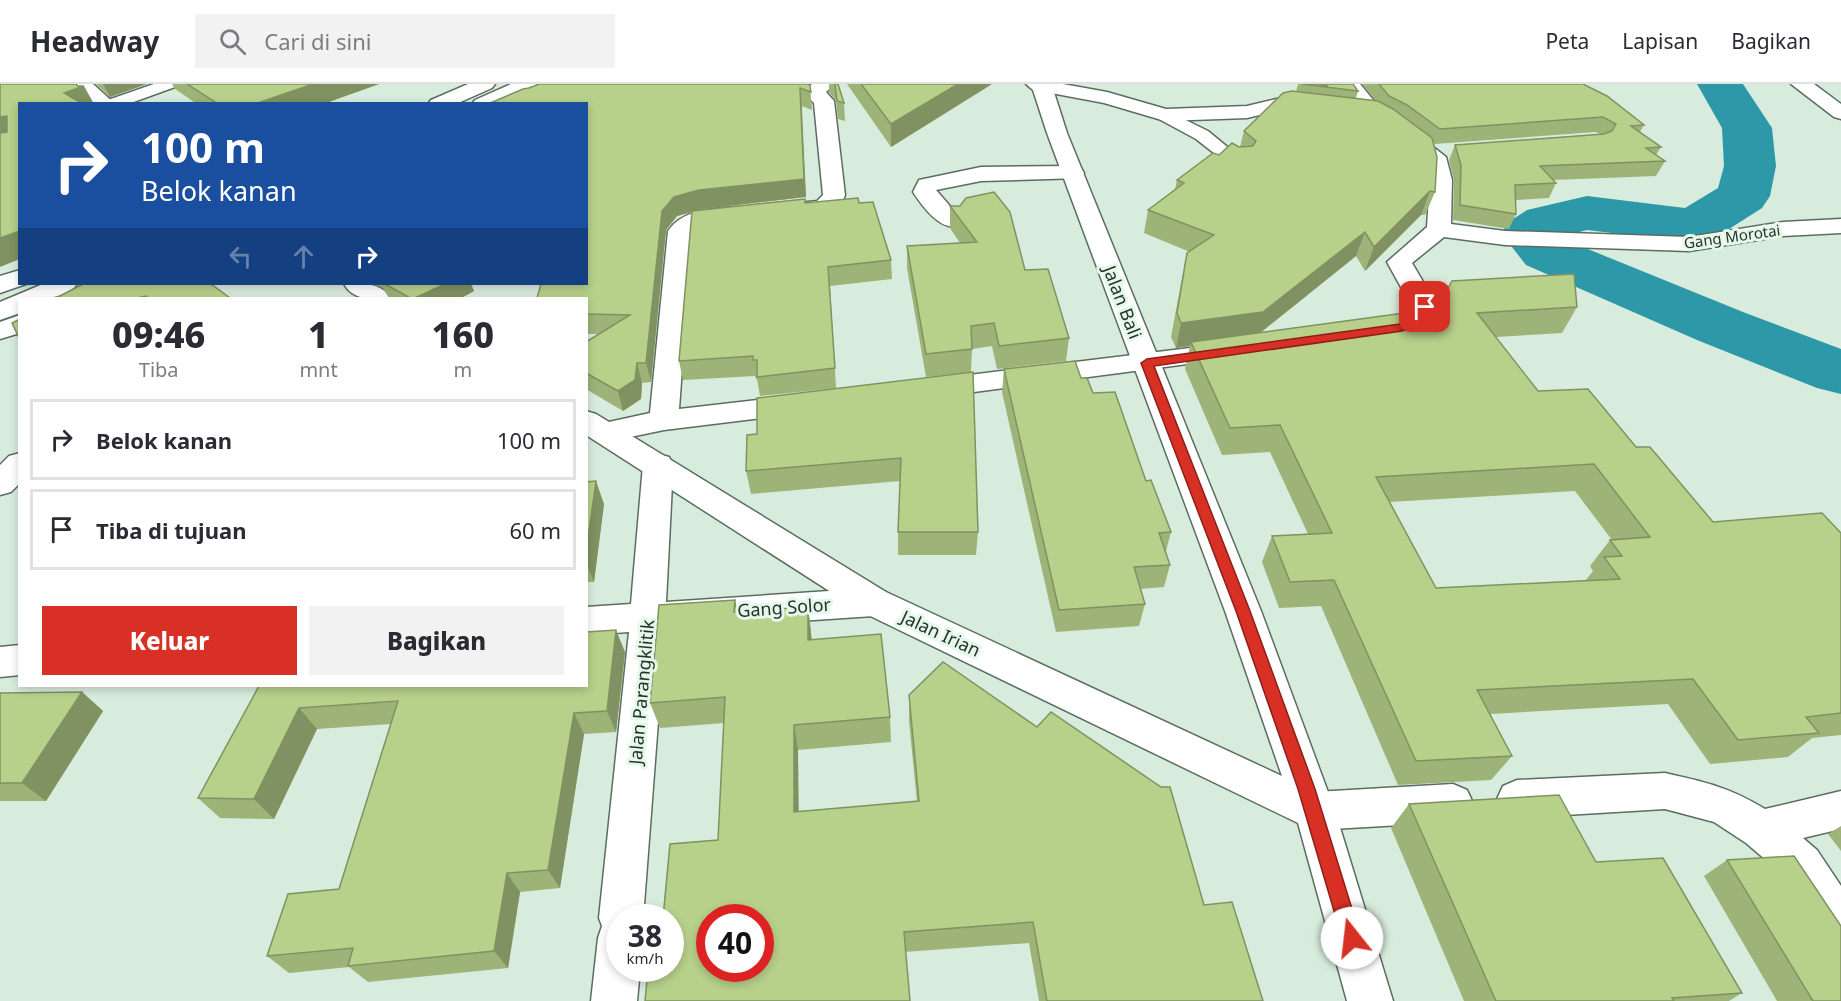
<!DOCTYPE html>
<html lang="id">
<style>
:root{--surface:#fff;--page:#f2f2f3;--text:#2b2b33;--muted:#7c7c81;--line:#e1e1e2;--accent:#d93025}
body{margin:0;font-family:"Noto Sans",sans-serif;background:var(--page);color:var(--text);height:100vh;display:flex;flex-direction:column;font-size:22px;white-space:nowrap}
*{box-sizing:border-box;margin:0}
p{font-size:20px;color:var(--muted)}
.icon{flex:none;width:33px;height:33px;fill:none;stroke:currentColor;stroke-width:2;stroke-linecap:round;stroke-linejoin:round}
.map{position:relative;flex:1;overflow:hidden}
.panel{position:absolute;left:18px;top:213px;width:570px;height:390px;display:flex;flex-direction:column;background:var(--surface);border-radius:0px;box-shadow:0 3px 9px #0003}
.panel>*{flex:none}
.top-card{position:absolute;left:18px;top:18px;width:570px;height:183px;border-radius:0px;box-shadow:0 3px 9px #0003;background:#1a4fa0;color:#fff;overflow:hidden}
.speed{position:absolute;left:606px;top:820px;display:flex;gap:12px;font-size:30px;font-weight:700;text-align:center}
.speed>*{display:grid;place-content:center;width:78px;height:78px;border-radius:50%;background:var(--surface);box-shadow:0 3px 9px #0003;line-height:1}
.speed small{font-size:15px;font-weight:400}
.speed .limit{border:9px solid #d22;background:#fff;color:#111}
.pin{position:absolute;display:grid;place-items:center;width:51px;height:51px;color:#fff;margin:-26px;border-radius:12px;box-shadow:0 3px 9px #0006}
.me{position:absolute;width:66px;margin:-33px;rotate:344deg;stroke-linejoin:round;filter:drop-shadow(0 0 4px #0008)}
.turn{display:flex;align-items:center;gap:21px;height:126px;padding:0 24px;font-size:27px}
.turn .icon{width:78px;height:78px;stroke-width:2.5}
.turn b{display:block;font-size:42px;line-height:51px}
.lanes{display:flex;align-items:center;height:57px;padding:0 24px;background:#0003;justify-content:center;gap:30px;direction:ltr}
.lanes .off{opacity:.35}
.eta{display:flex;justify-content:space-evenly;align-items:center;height:102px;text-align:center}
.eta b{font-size:36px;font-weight:800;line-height:42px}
.action{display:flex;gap:12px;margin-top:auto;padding:12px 24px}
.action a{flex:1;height:69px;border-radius:0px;background:var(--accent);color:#fff;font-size:24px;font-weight:800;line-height:69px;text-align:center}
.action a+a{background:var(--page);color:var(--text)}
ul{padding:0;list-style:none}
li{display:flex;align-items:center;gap:18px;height:81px;margin:0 12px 9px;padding:0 12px;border:3px solid var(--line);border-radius:0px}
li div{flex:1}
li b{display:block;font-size:22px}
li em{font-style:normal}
header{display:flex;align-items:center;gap:36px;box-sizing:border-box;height:84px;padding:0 30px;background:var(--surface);border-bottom:2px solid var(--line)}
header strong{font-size:28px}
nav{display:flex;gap:33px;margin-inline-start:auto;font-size:21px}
.search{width:420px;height:54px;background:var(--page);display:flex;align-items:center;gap:15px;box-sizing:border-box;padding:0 21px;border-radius:0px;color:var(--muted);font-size:22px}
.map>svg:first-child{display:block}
</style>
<header>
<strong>Headway</strong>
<div class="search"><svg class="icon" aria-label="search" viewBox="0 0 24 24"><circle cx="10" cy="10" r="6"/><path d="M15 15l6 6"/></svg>Cari di sini</div>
<nav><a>Peta</a><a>Lapisan</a><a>Bagikan</a></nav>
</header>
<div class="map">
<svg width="1841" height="917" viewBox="0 0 1841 917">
<rect width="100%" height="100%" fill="#d8ecdd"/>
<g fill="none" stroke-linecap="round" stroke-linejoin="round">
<polygon fill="#2c98a8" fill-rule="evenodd" points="1697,0 1743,0 1772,44 1776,82 1770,112 1762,124 1715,154 1695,159 1587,146 1564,152 1568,157 1743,228 1841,265 1841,310 1817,304 1697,256 1526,181 1501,149 1510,137 1527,126 1587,112 1685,124 1718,104 1724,82 1722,44"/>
<g stroke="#5b6d60" stroke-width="3">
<g id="lane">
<polygon points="154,0 177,0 175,3 128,20 103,20 105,17"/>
<polygon points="1165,26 1208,47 1248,80 1245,84 1233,84 1196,55 1159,35 1157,31 1159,27"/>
</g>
</g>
<g stroke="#5b6d60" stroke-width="3">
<g id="street">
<polygon points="468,0 495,0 492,4 456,20 428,20 431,16"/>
<path d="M 812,0 L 835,0 L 826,8 L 834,17 L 845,111 C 839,134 801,136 782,131 L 778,126 L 782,121 L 817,117 L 823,111 L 814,19 L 803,8 Z"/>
<polygon points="1034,0 1063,0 1107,8 1166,25 1247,22 1276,15 1319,20 1322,24 1319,28 1312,30 1276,27 1247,34 1165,37 1104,19 1035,6 1032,2"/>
<path d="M 1340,0 L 1360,0 L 1383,28 L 1400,37 L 1446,73 L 1452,96 L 1451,140 L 1505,147 L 1689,153 L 1783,138 L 1841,135 L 1841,149 L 1783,152 L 1689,167 L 1505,161 L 1444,153 L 1412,179 L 1438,223 L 1428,243 C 1413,247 1396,255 1380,251 L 1376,245 L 1380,239 L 1408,232 L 1412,223 L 1387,178 L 1427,143 L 1430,96 L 1425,76 L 1386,45 L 1369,36 Z"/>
<polygon points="1791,0 1814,0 1841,20 1841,35 1834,33"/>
<path d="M 1073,82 L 1081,84 L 1084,89 L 1081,94 L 981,97 L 936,106 L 963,137 L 959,142 C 940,147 923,123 913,108 L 919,96 L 981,83 Z"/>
<path d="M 736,123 L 744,125 L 748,130 L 744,135 L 706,140 L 692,148 L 679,325 L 802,311 L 812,313 L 816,320 L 812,327 L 802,329 L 664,346 L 606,358 L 595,355 L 591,348 L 595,341 L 650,329 L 668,147 C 683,125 712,125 736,123 Z"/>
<polygon points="20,186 20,200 26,200 0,209 0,192"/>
<polygon points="20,231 20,249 0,255 0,238"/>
<polygon points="1231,259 1241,261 1245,267 1241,273 928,314 918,311 914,305 918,299 928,296"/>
<polygon points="20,369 20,399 11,408 0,411 0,381 9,372"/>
<polygon points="658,370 669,373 673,381 666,518 874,504 886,508 891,518 886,528 874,532 665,546 643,834 620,834 620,885 640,885 637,917 591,917 598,854 602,842 599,834 629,548 586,551 586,523 631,520 643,381 647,373"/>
<polygon points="20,561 20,591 0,593 0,563"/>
<path d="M 1665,689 C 1705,698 1729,703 1765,725 L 1841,707 L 1841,745 L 1803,754 L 1817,766 L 1841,802 L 1841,863 L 1825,857 L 1787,794 L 1746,759 L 1714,738 L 1665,725 L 1517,734 L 1503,728 L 1497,715 L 1503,702 L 1517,696 Z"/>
<polygon points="1453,700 1467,706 1473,719 1467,732 1453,738 1315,746 1301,740 1295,727 1301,714 1315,708"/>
</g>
</g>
<g stroke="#5b6d60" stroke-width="3">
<g id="secondary">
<polygon points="71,0 93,0 115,20 92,20"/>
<polygon points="511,0 537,0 534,4 500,20 472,20 475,16"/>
<polygon points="1026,0 1050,0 1052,2 1067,49 1261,527 1335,727 1393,917 1347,917 1298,739 862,528 586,351 586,327 596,330 886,508 1282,692 1225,527 1047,49 1033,6"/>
<path d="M 43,200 L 77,200 C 65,217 38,214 20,214 L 20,229 L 0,236 L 0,218 Z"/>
<path d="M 344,200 C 362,200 379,197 391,214 C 374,216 353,217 344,200 Z"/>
</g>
</g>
<use href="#lane" fill="#fff" fill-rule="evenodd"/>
<use href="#street" fill="#fff" fill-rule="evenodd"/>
<use href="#secondary" fill="#fff" fill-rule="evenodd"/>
</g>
<g fill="#9db377" fill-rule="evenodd">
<polygon points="96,0 147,0 110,13"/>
<polygon points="172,0 379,0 323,20 197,20 175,5"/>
<polygon points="539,0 810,0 809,1 810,2 812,26 802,22 806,113 702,125 694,127 806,119 859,119 891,176 892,195 830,202 836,304 760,312 757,295 756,295 755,292 683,296 679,277 692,128 677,132 666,146 651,298 642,299 641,315 623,327 586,305 586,258 599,250 586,250 586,200 529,4"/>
<polygon points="829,0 838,0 844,19 845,37 838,35 836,17 829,8"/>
<polygon points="847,0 992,0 891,63"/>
<path d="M 1298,0 L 1353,0 L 1358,7 L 1356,14 L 1376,17 L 1362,0 L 1583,0 L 1644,41 L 1640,48 L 1661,63 L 1656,71 L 1665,77 L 1656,92 L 1553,96 L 1556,99 L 1549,114 L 1516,116 L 1516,130 L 1509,145 L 1453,136 L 1454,96 L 1449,76 L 1455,61 L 1600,50 L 1596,48 L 1435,60 L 1433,59 L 1435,108 L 1425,131 L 1421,131 L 1365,187 L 1356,172 L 1260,249 L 1419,227 L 1577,223 L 1562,249 L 1496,253 L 1538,307 L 1636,363 L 1713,438 L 1841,449 L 1841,651 L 1812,654 L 1788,673 L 1710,680 L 1668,620 L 1490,630 L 1512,672 L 1491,696 L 1398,701 L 1321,522 L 1279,524 L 1262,478 L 1272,452 L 1308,450 L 1270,368 L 1222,371 L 1185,285 L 1190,262 L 1176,264 L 1171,253 L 1182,194 L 1187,169 L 1190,168 L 1144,149 L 1148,126 L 1175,105 L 1177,96 L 1219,71 L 1240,63 L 1244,47 L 1296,8 ZM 1575,407 L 1612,456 L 1610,456 L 1590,482 L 1593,487 L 1585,497 L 1436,504 L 1389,418 Z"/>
<polygon points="950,122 1025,186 1069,254 1066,277 997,285 992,262 972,265 971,288 926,293 907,184 907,162 960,159 950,144"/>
<polygon points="368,200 471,200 474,207 461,214 389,214 382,203"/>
<polygon points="1004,285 1081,294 1093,309 1146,397 1171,448 1166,467 1170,481 1164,503 1140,505 1145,520 1139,542 1056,548 1002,308"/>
<polygon points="973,288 978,448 976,471 898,471 898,448 900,397 751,410 746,387 757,350"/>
<polygon points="586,398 604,420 594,498 586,498"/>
<polygon points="808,523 812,556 890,633 891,658 798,666 798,727 917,718 909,637 909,611 1204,821 1263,917 1039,917 1029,859 670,885 718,756 724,639 660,644 650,619 738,528"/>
<polygon points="625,568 616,648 584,650 560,804 520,808 508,884 368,898 349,883 289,889 267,872 339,805 391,640 317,645 274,735 220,734 198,714 259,602"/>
<polygon points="82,608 103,627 46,717 0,717 0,609"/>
<polygon points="1409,720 1596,778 1742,909 1729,917 1464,917 1391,744"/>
<polygon points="1841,742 1841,767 1828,750"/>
<polygon points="1727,776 1841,917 1777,917 1704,792"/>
</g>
<g fill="#809261">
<polygon points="103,0 147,0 110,13"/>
<polygon points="313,0 379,0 323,20 255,20"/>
<polygon points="958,0 992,0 891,63 891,40"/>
<polygon points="84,2 94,20 71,20 64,9"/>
<polygon points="800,4 806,113 702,125 677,132 666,146 651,298 646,279 662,127 674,113"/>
<polygon points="7,32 20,49 0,57 0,33"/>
<polygon points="1430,107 1421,131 1365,187 1374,163"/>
<polygon points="20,147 20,175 0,183 0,154"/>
<polygon points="1365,148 1356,172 1255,253 1191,258 1190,262 1176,264 1181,239"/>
<polygon points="445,200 471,200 474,207 461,214 415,214"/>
<polygon points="637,279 642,299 641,315 623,327 618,307"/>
<polygon points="596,397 604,420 594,498 586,478 586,469"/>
<polygon points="735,516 741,543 734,528"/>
<polygon points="808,523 811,550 812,583 808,556"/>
<polygon points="616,546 625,568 616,648 607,627"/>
<polygon points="82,608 103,627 46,717 22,699"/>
<polygon points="299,624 317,645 274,735 254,715"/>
<polygon points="574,629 584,650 560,804 548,786"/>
<polygon points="794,641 798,666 799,751 794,728"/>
<polygon points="507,789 520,808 508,884 494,867"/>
</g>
<g fill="#b7d08a" stroke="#809261" stroke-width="1.5" fill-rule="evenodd">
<polygon points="0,0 76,0 78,2 84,2 64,9 83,20 20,20 20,147 0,154 0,49 7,48 7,32 0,33"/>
<polygon points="187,0 313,0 255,20 218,20"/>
<polygon points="539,0 808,0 810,2 811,8 800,4 804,95 699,106 674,113 662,127 646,279 637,279 635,296 618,307 586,289 586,258 630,231 586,230 586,214 537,214 541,200 586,200 586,20 488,20 523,5 529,4"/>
<polygon points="835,0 838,0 844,19 837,17"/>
<polygon points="861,0 958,0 891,40"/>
<polygon points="1302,0 1318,0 1327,2 1325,0 1353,0 1358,7"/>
<polygon points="1379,0 1583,0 1607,12 1644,41 1631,42 1661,63 1646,64 1665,77 1540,82 1556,99 1515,101 1516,130 1460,121 1461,81 1455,61 1604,50 1612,47 1616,40 1603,33 1440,45 1407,21 1389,12"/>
<polygon points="1292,7 1378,17 1393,25 1432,54 1437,73 1435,108 1430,107 1374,163 1365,148 1263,228 1181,239 1177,229 1187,169 1214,151 1148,126 1184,99 1177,96 1213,69 1219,71 1232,59 1239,63 1253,62 1256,57 1244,47 1283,9"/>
<polygon points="994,108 1010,128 1025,186 1048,185 1069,254 999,262 994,239 971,242 972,265 926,270 907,162 977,158 950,122 960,122 966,114"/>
<polygon points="858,114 859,119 873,118 891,176 828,183 835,284 757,293 757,276 753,276 753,272 679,277 692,127 805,115 805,119"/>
<path d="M 1574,190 L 1577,223 L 1477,229 L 1538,307 L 1588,305 L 1636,363 L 1650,363 L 1713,438 L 1822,429 L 1841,449 L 1841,629 L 1806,633 L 1819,649 L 1738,656 L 1693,595 L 1477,606 L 1512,672 L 1416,677 L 1334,496 L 1290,498 L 1272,452 L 1332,449 L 1280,341 L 1230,344 L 1191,258 L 1419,227 L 1442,215 L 1452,197 ZM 1594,380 L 1650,453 L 1610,456 L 1622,472 L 1604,473 L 1620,495 L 1436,504 L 1376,393 Z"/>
<polygon points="83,200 211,200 230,214 148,214 146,212 137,214 56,214"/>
<polygon points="385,200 445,200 415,214 410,214"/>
<polygon points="20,235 20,256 12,239"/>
<polygon points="1075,277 1081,294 1087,294 1093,309 1115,308 1146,397 1151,396 1171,448 1159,449 1170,481 1134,483 1145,520 1059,526 1004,285"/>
<polygon points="973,288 978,448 898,448 901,374 746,387 747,351 757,350 757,314"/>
<polygon points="596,397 586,469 586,398"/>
<path d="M 735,516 L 734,528 L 808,523 L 808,556 L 881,550 L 890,633 L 794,641 L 794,728 L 919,717 L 909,611 L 943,578 L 1037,643 L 1051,628 L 1161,703 L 1170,703 L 1204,821 L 1232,818 L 1263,917 L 1047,917 L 1033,838 L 904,848 L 910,917 L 645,917 L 648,886 L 670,885 L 670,834 L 663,834 L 670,760 L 718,756 L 725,613 L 650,619 L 659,521 ZM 710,834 L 760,834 L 760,885 L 710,885 Z"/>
<polygon points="616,546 607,627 574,629 548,786 507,789 494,867 348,882 353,864 267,872 288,810 339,805 398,617 299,624 254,715 198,714 259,602 586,602 586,548"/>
<polygon points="82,608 22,699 0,699 0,609"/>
<polygon points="1559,711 1596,778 1663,774 1742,909 1672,914 1674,917 1496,917 1409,720"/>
<polygon points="1794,772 1841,842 1841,917 1813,917 1727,776"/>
</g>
<polygon fill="#d93025" stroke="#8d1f18" stroke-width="1.5" points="1421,220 1425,220 1430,223 1423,239 1402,247 1154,282 1250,527 1315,705 1361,854 1358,860 1352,863 1345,860 1342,854 1298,705 1236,527 1141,279 1147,275 1400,240 1414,235"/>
<g text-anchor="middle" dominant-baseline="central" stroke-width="6" stroke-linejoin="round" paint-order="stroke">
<g font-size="15" fill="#2a312c" stroke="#e5f9ea">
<text transform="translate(1732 152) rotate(-8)">Gang Morotai</text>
</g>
<g font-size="18" fill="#2a312c" stroke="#e5f9ea">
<text transform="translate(1123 218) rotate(69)">Jalan Bali</text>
<text transform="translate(784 523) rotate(-4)">Gang Solor</text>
<text transform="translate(941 549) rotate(25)">Jalan Irian</text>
<text transform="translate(641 608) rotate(-85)">Jalan Parangklitik</text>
</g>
</g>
</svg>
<div class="speed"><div>38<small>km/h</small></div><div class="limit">40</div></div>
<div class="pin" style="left:1425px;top:223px;background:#d93025"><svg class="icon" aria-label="arrive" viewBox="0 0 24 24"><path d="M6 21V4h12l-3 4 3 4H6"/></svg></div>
<svg class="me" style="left:1352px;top:854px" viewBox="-20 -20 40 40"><circle r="19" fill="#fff"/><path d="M0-13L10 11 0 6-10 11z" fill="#d93025"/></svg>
<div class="top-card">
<div class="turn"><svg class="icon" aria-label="right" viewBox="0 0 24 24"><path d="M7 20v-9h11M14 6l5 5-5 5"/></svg><div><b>100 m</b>Belok kanan</div></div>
<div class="lanes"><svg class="icon off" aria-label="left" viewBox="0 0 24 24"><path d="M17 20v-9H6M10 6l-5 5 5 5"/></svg><svg class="icon off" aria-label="ahead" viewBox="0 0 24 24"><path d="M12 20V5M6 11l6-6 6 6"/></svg><svg class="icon" aria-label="right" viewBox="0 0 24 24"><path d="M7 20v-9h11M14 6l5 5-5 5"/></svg></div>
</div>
<section class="panel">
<div class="eta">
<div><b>09:46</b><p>Tiba</p></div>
<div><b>1</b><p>mnt</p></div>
<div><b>160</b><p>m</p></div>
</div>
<ul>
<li><svg class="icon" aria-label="right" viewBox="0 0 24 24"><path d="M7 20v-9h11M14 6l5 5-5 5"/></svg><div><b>Belok kanan</b></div><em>100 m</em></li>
<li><svg class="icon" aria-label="arrive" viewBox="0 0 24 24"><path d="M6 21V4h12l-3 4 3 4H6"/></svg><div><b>Tiba di tujuan</b></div><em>60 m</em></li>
</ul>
<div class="action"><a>Keluar</a><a>Bagikan</a></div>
</section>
</div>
